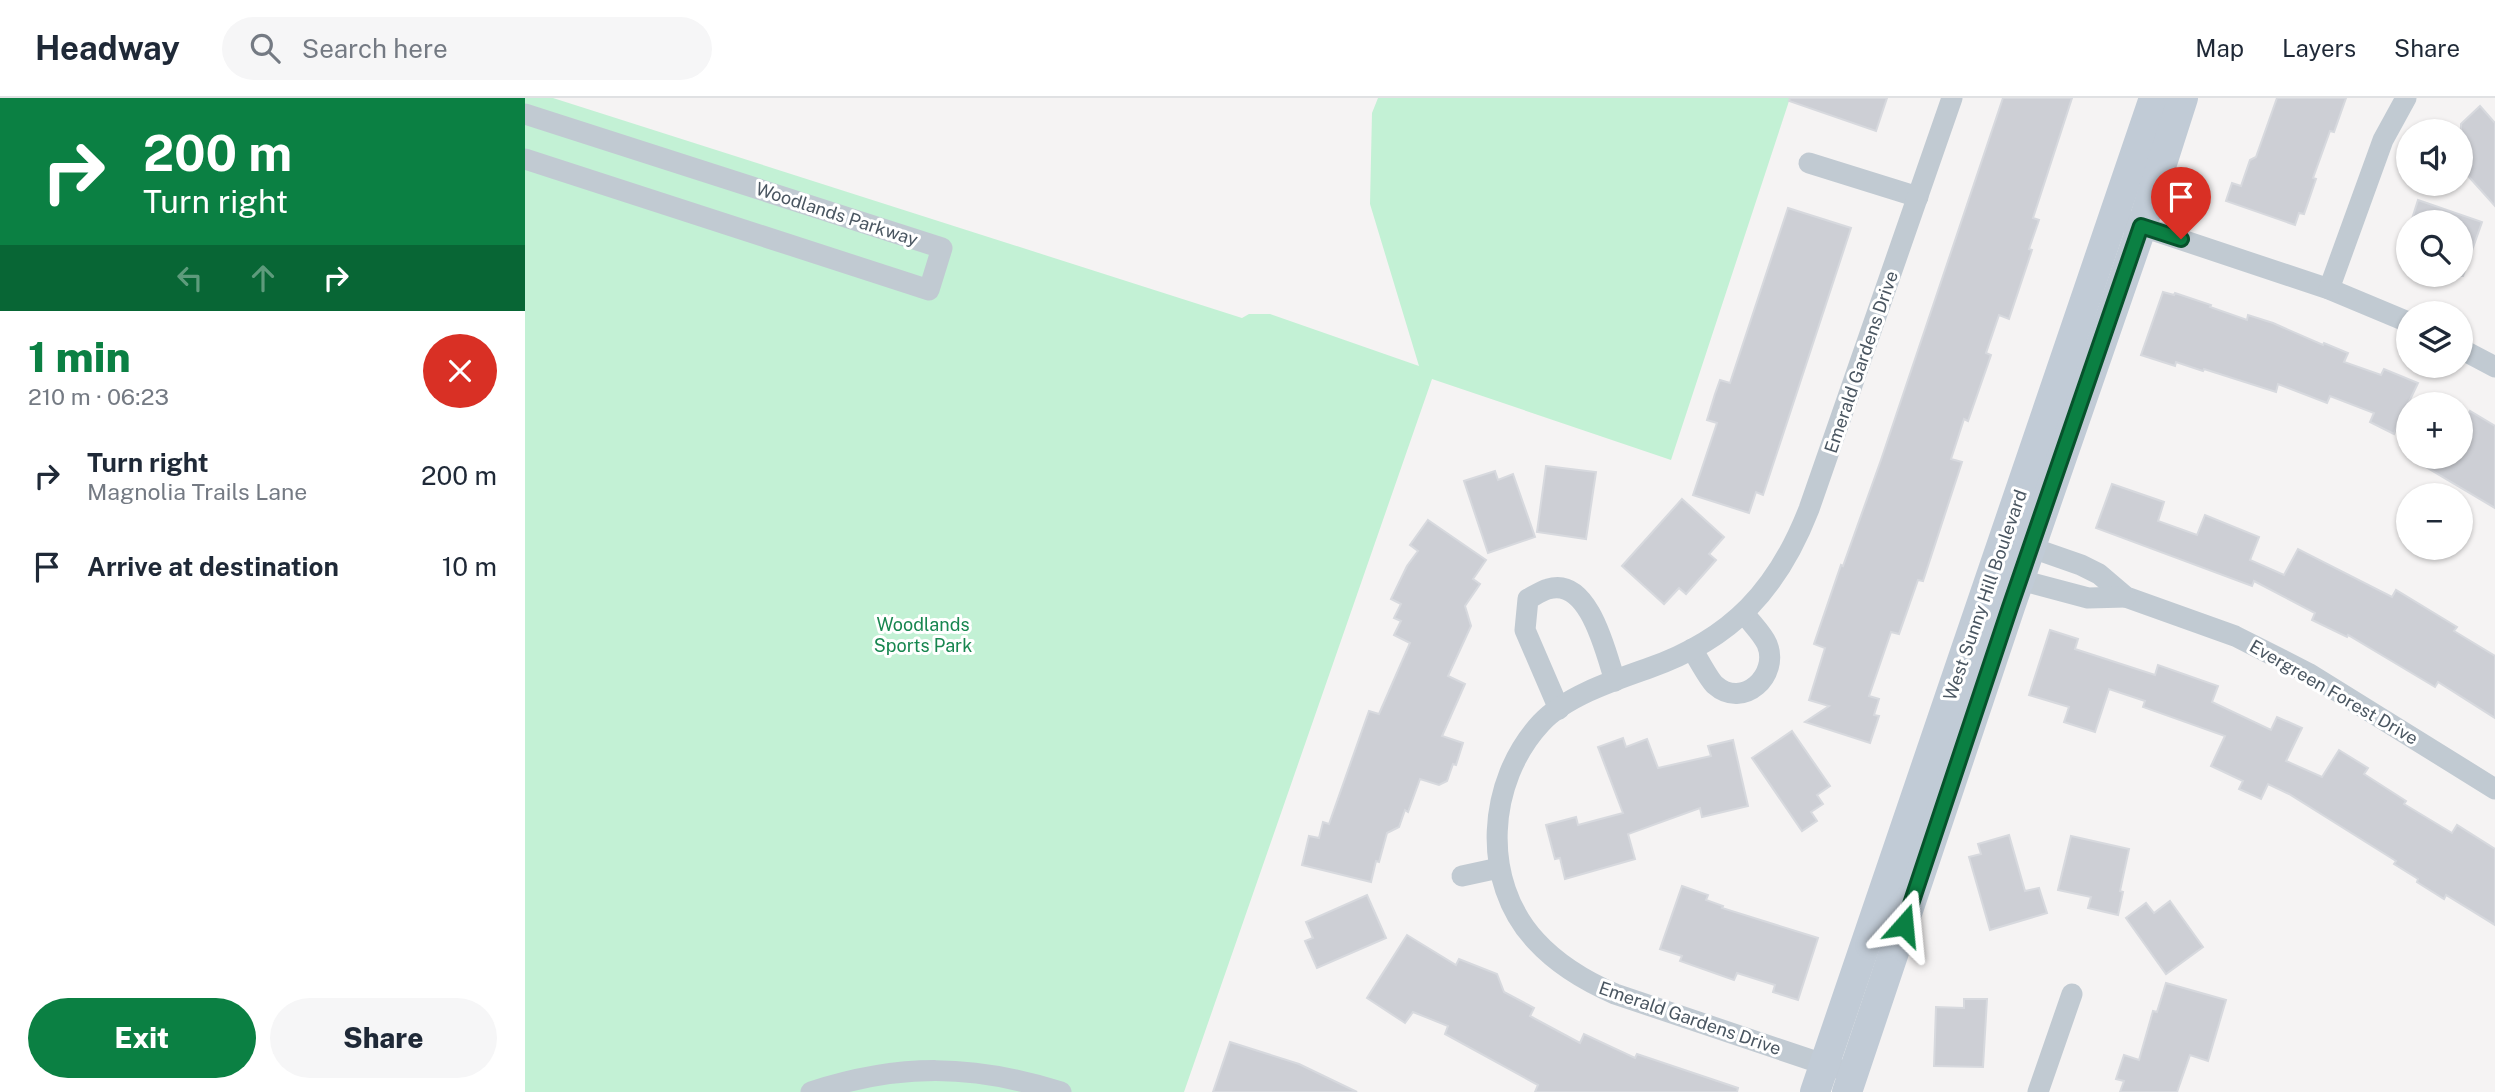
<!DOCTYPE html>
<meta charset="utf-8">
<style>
:root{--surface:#fff;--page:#f6f6f7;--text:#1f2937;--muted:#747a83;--line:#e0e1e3;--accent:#0b8043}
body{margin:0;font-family:"Public Sans",sans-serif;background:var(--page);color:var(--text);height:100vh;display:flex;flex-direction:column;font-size:26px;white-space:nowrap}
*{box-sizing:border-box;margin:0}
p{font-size:23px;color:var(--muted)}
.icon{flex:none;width:38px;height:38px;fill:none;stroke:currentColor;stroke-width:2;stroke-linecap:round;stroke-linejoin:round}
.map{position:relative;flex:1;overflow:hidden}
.panel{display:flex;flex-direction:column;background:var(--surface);width:525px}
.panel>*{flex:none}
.guide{background:#0b8043;color:#fff;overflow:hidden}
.tools{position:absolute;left:1871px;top:21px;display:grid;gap:14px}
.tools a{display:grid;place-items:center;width:77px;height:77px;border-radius:50%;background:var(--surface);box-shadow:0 2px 5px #0004;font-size:35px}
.pin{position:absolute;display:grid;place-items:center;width:60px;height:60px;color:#fff;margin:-72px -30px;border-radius:50% 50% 50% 0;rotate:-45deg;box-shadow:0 0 7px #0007}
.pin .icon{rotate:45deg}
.me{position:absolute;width:77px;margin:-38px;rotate:18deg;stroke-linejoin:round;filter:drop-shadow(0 0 5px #0008)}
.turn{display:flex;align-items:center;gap:24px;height:147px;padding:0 28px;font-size:32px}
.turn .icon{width:91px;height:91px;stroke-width:2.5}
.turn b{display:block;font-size:49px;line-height:60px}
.lanes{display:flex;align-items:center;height:66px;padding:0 28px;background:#0003;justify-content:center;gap:35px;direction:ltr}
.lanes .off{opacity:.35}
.round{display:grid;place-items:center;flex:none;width:74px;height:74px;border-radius:37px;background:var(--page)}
.head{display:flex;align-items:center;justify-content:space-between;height:119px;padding:0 28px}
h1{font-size:42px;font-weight:800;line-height:52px;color:var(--accent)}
.cta{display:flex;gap:14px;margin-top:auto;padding:14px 28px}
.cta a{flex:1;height:80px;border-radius:42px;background:var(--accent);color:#fff;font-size:28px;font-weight:800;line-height:80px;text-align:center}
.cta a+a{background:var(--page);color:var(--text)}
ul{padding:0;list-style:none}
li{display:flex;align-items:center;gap:21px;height:91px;padding:0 28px}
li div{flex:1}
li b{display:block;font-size:26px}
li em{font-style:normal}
header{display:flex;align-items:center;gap:42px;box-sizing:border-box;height:98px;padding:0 35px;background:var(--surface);border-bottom:2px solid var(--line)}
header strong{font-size:33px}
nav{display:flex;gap:38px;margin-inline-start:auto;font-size:24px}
.search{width:490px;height:63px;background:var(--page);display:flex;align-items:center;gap:18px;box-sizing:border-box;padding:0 24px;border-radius:38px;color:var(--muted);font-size:26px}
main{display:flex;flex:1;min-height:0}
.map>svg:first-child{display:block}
</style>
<header>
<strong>Headway</strong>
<div class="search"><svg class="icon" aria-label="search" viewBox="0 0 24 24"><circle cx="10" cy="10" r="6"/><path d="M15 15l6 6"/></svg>Search here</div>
<nav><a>Map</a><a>Layers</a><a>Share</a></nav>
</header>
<main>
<section class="panel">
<div class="guide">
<div class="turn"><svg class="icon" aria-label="right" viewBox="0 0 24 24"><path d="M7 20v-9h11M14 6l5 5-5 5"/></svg><div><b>200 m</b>Turn right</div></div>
<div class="lanes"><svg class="icon off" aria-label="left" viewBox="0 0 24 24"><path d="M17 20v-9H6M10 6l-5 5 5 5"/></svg><svg class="icon off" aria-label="ahead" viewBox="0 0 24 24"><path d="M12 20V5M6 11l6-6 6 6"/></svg><svg class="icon" aria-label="right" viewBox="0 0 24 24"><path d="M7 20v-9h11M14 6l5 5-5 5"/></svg></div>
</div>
<div class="head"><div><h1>1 min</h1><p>210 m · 06:23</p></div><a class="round" style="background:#d93025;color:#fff"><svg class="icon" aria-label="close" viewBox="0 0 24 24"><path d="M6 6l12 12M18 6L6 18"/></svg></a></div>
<ul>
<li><svg class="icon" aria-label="right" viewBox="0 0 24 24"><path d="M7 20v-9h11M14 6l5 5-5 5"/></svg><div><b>Turn right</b><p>Magnolia Trails Lane</p></div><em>200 m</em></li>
<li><svg class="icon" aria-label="arrive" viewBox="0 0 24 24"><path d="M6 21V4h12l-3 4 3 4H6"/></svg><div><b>Arrive at destination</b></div><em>10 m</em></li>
</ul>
<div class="cta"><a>Exit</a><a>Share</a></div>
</section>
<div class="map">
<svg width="1970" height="994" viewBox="0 0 1970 994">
<rect width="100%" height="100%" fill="#f5f3f3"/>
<polygon fill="#c3f1d5" points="0,0 28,0 717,220 724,216 745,216 894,268 845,106 847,15 853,0 1265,0 1146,362 907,281 659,994 0,994"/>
<g fill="#cdcfd5" stroke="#d7d9de" stroke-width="2">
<polygon points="1265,0 1362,0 1351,33 1264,3"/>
<polygon points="1478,0 1547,0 1508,120 1514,122 1504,151 1507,152 1484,221 1474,217 1461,255 1466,257 1443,323 1439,321 1426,361 1437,364 1398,483 1393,482 1374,536 1366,534 1344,598 1354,601 1349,617 1354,618 1345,645 1280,624 1304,608 1284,602 1300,550 1289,546 1316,467 1318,468 1356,362"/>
<polygon points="1752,0 1821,0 1809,34 1805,33 1788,80 1791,81 1779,116 1774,115 1770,127 1701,103 1707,85 1716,88 1725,62 1731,59"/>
<polygon points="1955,8 1970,25 1970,108 1936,70 1936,26"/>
<polygon points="1893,102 1957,124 1938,178 1936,178 1936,124 1886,124"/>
<polygon points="1263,110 1326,130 1238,397 1231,394 1224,415 1168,397 1192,325 1182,322 1190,296 1195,282 1205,285"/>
<polygon points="1638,194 1649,197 1650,195 1686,207 1685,209 1722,222 1723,217 1748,225 1798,247 1799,245 1823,255 1819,264 1856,277 1859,271 1893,285 1883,306 1883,334 1872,328 1869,336 1845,324 1849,315 1805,298 1802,305 1753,286 1751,294 1679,271 1678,273 1651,264 1650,268 1616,257"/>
<polygon points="1936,312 1943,317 1945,313 1970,328 1970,410 1884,359 1936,359"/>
<polygon points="1021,368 1071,374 1061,441 1012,434"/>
<polygon points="970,373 973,382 988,376 1010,439 963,455 939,383"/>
<polygon points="1587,386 1639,404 1633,423 1672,437 1680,417 1734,439 1725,462 1759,477 1773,451 1867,499 1871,492 1932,529 1929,533 1970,558 1970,620 1913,584 1910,589 1823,537 1822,539 1787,522 1790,515 1729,483 1727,488 1571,430"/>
<polygon points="1157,401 1199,439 1184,456 1191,462 1161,496 1154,490 1139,506 1097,468"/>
<polygon points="903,422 961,462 948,481 955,486 940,508 946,528 923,578 940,586 917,638 938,645 931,667 928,666 922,683 914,687 895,681 883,714 880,712 874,729 862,735 854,764 851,763 846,784 777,767 784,738 794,740 798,724 804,726 844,613 854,616 885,545 869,537 876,523 869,520 876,506 866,501 882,468 893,453 885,447"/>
<polygon points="1525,532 1553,541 1550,551 1630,577 1633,567 1693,588 1687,604 1746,632 1752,619 1777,630 1761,663 1797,679 1814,652 1843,670 1839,676 1881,703 1879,706 1927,735 1932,727 1970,751 1970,827 1921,797 1919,801 1892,784 1893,781 1869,766 1871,763 1764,696 1743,686 1736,701 1714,691 1718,683 1686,668 1700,638 1618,609 1620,603 1584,591 1570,634 1539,624 1544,609 1504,597"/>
<polygon points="1267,633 1305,688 1292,697 1298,706 1286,714 1292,723 1277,733 1227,660"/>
<polygon points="1098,640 1101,649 1122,641 1133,670 1186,658 1183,648 1208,642 1223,708 1177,719 1175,710 1103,736 1110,761 1040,781 1035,760 1030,761 1021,727 1051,719 1053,727 1098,715 1073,649"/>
<polygon points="1484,737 1500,793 1514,790 1522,815 1465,832 1444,759 1456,756 1453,746"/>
<polygon points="1546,738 1604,751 1595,793 1598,794 1593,817 1563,810 1566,799 1533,792"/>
<polygon points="1157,788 1183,797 1181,802 1198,808 1197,810 1293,840 1273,902 1248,894 1250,887 1212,875 1209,882 1155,863 1157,858 1135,851"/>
<polygon points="842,797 861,840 792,870 780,843 788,840 781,824"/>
<polygon points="1645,803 1678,849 1641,876 1601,820 1621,805 1629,815"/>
<polygon points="882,837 931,867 934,861 972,876 979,894 1009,910 1005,918 1055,945 1059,936 1110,960 1112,956 1213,990 1212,994 1010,994 1013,987 920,936 923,928 888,914 880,925 842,900"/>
<polygon points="1641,885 1701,902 1683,963 1665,957 1652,994 1595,994 1599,983 1591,981 1599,957 1614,962 1628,913 1632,914"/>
<polygon points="1439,901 1462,901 1458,969 1409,968 1411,909 1439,910"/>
<polygon points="705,944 774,966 832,994 688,994"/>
</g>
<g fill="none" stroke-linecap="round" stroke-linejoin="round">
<g stroke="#c1cad2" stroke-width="21">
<polyline points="0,16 417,150 404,192 0,61"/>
<polyline points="1284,65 1393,99"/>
<polyline points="1603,124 1804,191 1883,224"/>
<polyline points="1804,191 1858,42 1881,0"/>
<polyline points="1936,251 1970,269"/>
<polyline points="1493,445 1556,467 1574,476 1601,499 1710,538 1783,575 1970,691"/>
<polyline points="1484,479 1563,500 1601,499"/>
<path d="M 1167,551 C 1172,559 1184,582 1190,587 C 1218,612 1255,577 1242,546 C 1237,535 1226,525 1219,515"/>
<path d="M 1034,611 L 1000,532 L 1003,501 C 1009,498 1016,493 1023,491 C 1064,478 1081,555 1090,583"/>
<polyline points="937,778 974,770"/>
<path d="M 1310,970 L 1090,896 C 1060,883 1033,867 1011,843 C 955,783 962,683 1016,625 C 1041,598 1090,582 1124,570 C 1207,541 1253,491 1284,411 L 1427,0"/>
<path d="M 286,994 C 375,965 447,966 536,994"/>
<polyline points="1513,994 1547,896"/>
</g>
<g stroke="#c1cbd6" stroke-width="30">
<polyline points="1290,994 1629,0"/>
<polyline points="1322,994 1485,509 1617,128 1658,0"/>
</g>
</g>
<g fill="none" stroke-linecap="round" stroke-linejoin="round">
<g stroke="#07532c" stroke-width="18">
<polyline id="route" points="1379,827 1485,509 1616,128 1656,141"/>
</g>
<use href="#route" stroke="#0b8043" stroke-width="12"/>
</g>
<g text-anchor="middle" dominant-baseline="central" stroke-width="6" stroke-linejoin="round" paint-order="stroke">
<g font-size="18" fill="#4a5661" stroke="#fff">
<text transform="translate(312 116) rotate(18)">Woodlands Parkway</text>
<text transform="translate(1336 264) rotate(-71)">Emerald Gardens Drive</text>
<text transform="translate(1460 497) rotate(-71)">West Sunny Hill Boulevard</text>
<text transform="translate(1809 594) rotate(30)">Evergreen Forest Drive</text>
<text transform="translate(1165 920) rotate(19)">Emerald Gardens Drive</text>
</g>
<g font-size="18" fill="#17864f" stroke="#fff">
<text x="398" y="526">Woodlands<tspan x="398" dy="21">Sports Park</tspan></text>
</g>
</g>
</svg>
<div class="tools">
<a><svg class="icon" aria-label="sound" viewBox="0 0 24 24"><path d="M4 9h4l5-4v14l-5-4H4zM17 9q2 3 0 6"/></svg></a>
<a><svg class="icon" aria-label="search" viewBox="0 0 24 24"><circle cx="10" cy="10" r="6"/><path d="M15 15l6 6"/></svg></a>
<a><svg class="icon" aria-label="layers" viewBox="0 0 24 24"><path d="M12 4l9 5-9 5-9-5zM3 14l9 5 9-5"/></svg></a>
<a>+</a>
<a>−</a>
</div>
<div class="pin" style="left:1656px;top:141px;background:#d93025"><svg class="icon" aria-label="arrive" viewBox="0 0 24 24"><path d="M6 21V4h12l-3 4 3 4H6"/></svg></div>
<svg class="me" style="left:1379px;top:827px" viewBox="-20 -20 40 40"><path d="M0-17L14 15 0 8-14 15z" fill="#0b8043" stroke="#fff" stroke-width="4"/></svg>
</div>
</main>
